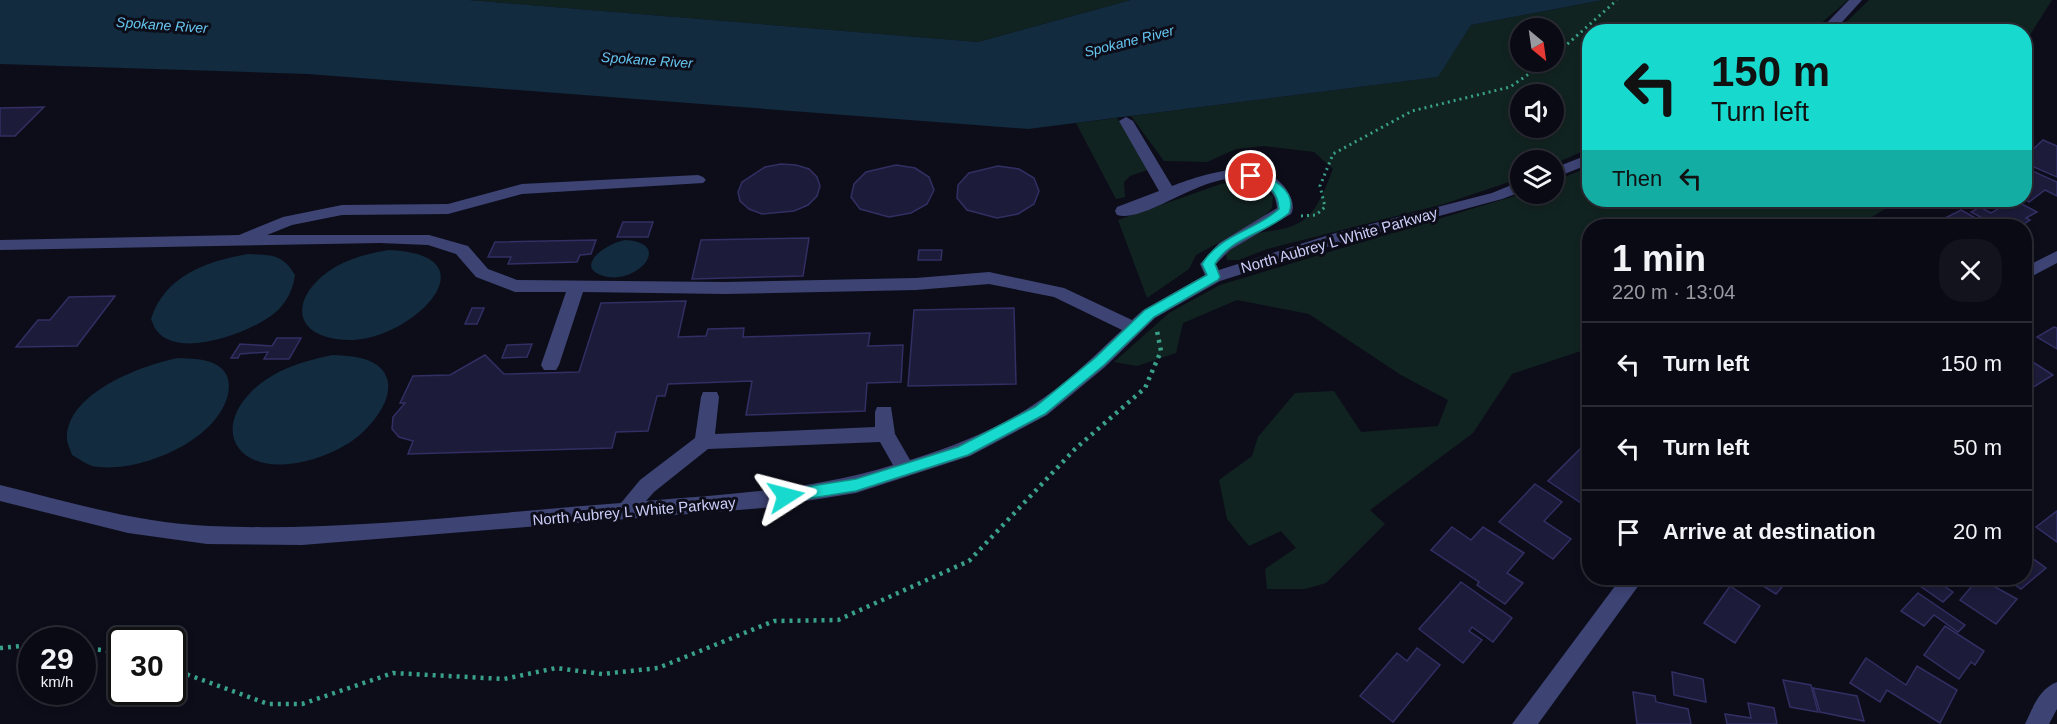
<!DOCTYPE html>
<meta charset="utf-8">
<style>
:root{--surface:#0a0a14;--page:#13131d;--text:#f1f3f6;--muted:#999aa0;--line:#2a2b34}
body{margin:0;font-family:Helvetica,sans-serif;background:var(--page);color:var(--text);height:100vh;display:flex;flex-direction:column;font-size:22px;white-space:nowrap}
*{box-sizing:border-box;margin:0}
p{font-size:20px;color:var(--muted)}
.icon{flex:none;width:33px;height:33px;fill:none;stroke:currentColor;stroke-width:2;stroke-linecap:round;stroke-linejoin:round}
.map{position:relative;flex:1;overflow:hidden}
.panel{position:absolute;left:1582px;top:219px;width:450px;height:366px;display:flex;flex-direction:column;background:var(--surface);border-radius:24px;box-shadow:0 3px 9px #0003,0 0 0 2px var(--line)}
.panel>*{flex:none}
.top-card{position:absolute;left:1582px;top:24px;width:450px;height:183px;border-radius:24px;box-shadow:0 3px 9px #0003,0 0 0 2px var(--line);background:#18d9cd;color:#111;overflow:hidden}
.needle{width:39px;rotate:151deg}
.controls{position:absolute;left:1510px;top:18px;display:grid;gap:12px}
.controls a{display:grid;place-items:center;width:54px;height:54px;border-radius:50%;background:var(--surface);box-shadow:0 3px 9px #0003,0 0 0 2px var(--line);font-size:30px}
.speed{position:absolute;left:18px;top:627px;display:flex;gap:12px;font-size:30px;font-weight:700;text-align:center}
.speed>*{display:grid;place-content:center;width:78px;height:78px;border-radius:50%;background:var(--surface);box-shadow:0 3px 9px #0003,0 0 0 2px var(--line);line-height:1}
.speed small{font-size:15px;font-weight:400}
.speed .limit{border:3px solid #111;border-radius:9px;background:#fff;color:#111}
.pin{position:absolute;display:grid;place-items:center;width:51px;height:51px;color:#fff;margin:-26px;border:3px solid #fff;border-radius:50%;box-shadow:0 2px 6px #0007}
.me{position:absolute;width:66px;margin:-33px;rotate:81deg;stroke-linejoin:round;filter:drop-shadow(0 0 4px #0008)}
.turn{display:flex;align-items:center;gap:21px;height:126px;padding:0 30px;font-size:27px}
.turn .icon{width:78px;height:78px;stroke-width:2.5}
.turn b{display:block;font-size:42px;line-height:51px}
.then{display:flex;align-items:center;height:57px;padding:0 30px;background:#0003;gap:12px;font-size:22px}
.round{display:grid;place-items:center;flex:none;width:63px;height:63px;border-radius:24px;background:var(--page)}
.overview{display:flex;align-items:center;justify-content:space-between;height:102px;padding:0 30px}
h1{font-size:36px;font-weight:800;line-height:45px}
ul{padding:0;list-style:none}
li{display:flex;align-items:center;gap:18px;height:84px;padding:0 30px;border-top:2px solid var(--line)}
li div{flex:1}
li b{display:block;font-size:22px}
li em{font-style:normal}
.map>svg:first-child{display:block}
</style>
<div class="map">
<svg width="2057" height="724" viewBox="0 0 2057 724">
<rect width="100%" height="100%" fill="#0d0d1a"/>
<g fill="#112320" fill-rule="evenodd">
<polygon points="469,0 1131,0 978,42"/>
<path d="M 1603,0 L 1848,0 L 1812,31 L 1590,32 L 1590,148 L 1554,164 L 1554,160 L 1521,160 L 1521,178 L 1515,180 L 1444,204 L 1267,249 L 1239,260 L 1227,260 L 1226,254 C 1256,222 1274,238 1302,221 C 1318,211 1326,186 1333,169 L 1314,152 L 1264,146 L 1236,149 L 1207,162 L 1164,161 L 1131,116 L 1437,77 L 1471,25 ZM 1521,28 L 1554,28 L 1554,62 L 1521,62 ZM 1521,94 L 1554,94 L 1554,128 L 1521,128 Z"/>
<polygon points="1869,0 2052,0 2025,43 2025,32 1837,31"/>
<polygon points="1117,118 1150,169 1130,176 1124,182 1125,197 1116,199 1076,123"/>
<polygon points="1590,167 1590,200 1900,200 1857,226 1590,226 1590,348 1512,374 1473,433 1370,510 1385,524 1326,583 1305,589 1267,589 1265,569 1296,548 1281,531 1249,546 1227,519 1219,480 1252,456 1258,437 1295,393 1334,391 1361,432 1438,426 1448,400 1401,375 1309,314 1237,300 1183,323 1176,353 1137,366 1114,362 1169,313 1220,285 1521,194 1554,194 1554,181"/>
<polygon points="1240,181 1260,184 1273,197 1272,208 1262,219 1196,255 1189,269 1147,298 1118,220 1221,184"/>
</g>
<g fill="#122b3e">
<polygon points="0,0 469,0 978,42 1131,0 1603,0 1471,25 1438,77 1028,129 308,74 0,64"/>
<path d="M 625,240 C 673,243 639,282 608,277 C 571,270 603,244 625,240 Z"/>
<path d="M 389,250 C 497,255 412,340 350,340 C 287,339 290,293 337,266 C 353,257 371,253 389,250 Z"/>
<path d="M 248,254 C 271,255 283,254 295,275 C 293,288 289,298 280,308 C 260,330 180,361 157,331 C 154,328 153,323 151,319 C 164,276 207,261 248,254 Z"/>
<path d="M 333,355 C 348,356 364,356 377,365 C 407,388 370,430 349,443 C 331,454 309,462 289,464 C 238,470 213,431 251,392 C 273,370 303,361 333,355 Z"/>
<path d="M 178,358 C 192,359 211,358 222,369 C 229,375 230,386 228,394 C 218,441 137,475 92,466 C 86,464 78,458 72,455 C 71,450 66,442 67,437 C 68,392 143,365 178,358 Z"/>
</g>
<g fill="#1c1b39" stroke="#312f63" stroke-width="1.5">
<polygon points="44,107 15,136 0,136 0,108"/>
<polygon points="2043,140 2057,146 2057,177 2025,163 2025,150 2030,152"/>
<polygon points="781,164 796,165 809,169 817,177 820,186 817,196 808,205 794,211 762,214 749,209 740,201 738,192 742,182 765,167"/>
<polygon points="896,165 915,168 929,177 934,190 927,204 911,213 889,217 860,209 851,197 854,184 866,172"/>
<polygon points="998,166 1019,169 1034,178 1039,191 1034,204 1018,214 997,218 967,210 957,198 958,185 969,173"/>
<polygon points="2026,168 2057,182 2057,196 2045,190 2029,202 2025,199"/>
<polygon points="2014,200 2037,212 2026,218 2030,220 2021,226 1997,226 1971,212 1980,207 1991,213"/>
<polygon points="1961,210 1990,226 1929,226"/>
<polygon points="623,222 653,222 648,237 617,237"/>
<polygon points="809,238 803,276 692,279 701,240"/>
<polygon points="596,240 591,254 580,255 577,262 508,264 511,257 488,257 495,242"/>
<polygon points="919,250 942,250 941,260 918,260"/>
<polygon points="115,296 77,346 16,347 38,320 50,320 69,297"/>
<polygon points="686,301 678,337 706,336 708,329 744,328 743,337 870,333 868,346 903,345 901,382 867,383 865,411 746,415 752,381 668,384 665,396 657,396 648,431 616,432 612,448 408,454 413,441 399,437 392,429 393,417 405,403 400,403 413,376 450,375 485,355 504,374 579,372 601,303"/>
<polygon points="472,308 484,308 477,324 465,324"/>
<polygon points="1014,308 1016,384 908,386 914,310"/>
<polygon points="2054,327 2057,328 2057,349 2037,337"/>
<polygon points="277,338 301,338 289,359 264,359 268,352 240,354 238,358 231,358 240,344 272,346"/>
<polygon points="532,344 527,357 502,358 507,345"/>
<polygon points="2025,357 2053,375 2027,391 2025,389"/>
<polygon points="1581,448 1590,454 1590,509 1548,481"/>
<polygon points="1535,484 1562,502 1544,521 1571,539 1553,559 1499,522"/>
<polygon points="2057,511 2057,542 2036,527"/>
<polygon points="1452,527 1471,540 1483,527 1524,553 1507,573 1523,583 1505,604 1477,585 1479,582 1431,550"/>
<polygon points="2025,553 2046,568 2021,589 2005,578 2025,578"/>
<polygon points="1750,578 1790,578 1776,594"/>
<polygon points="1923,578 1932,578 1953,592 1943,602 1917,584"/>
<polygon points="1979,578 2017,599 1996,624 1960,600"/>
<polygon points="1461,582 1512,618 1493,642 1472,627 1469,631 1482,640 1463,663 1419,629"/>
<polygon points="1730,586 1760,606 1735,643 1704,623"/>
<polygon points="1918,593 1965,625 1958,632 1934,615 1924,626 1901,611"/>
<polygon points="1945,626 1984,651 1975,665 1971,662 1959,679 1924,655"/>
<polygon points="1417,648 1440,665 1393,722 1360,696 1397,653 1407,661"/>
<polygon points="1866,658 1906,685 1917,666 1957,690 1940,723 1887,690 1880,702 1850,683"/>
<polygon points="1672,672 1703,679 1706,702 1674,695"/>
<polygon points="1783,680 1811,685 1818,712 1790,707"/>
<polygon points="1813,688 1857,696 1864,721 1820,712"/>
<polygon points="1633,692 1655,696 1656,702 1688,709 1691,724 1637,724"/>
<polygon points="1748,703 1774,708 1777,724 1727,724 1725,714 1751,718"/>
</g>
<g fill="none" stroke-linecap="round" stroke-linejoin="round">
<g stroke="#39a089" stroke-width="3" stroke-dasharray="2 4" stroke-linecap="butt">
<polyline points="1554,56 1617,0"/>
<polyline points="1301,216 1316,215 1325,207 1320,186 1333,154 1412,111 1510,87 1546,62"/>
</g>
<g stroke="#39a089" stroke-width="4.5" stroke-dasharray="3 5" stroke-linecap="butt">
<polyline points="0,648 32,645"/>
<polyline points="82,648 122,652"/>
<polyline points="172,669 268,704 302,704 393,673 504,679 556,668 602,674 658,668 774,621 838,620 969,561 1075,449 1145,388 1161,351 1157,331"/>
</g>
<g fill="#3d4474" fill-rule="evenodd">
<polygon points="1849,0 1862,0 1833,32 1818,32"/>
<path d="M 1126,117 L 1133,121 L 1172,186 C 1204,174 1264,153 1288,192 C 1292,199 1295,207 1291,214 L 1230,250 L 1216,264 L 1219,270 L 1332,234 L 1492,193 L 1521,181 L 1521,192 L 1502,199 L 1343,242 L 1220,281 L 1155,318 L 1105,367 L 1047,415 L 970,456 L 856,493 L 763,508 L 302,545 L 207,544 L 128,533 L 0,501 L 0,485 C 69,502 138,523 209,526 C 343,532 486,513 621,503 L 640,480 L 695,438 L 701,397 L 703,392 L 717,392 L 719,397 L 715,434 L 875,427 L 875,412 L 877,407 L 891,407 L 895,434 L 910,460 C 953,447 995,430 1033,405 C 1065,385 1094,356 1122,330 L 1054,297 L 989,284 L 916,290 L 725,294 L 583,292 L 559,365 L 556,370 L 544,370 L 541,365 L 566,292 L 515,292 L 476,277 L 456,254 L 428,245 L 380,243 L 0,250 L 0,240 L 239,235 L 283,217 L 342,205 L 448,204 L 522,184 L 698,175 L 703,177 L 706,180 L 703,183 L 522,194 L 448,214 L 342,215 L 292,225 L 267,235 L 429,235 L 468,246 L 488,269 L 517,280 L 725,282 L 916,278 L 989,272 L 1064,288 L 1132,320 L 1143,310 L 1205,275 L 1200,264 L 1219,243 L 1277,208 C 1276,196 1271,189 1259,183 C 1212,161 1151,224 1117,215 L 1115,211 L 1117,207 L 1159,191 L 1119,121 ZM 880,442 L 893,465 C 813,490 729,494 646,501 L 654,492 L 708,449 Z"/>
<polygon points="1590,154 1590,164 1554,178 1554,168"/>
<polygon points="2057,251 2057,263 2025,280 2025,267"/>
<polygon points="1621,578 1644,578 1538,724 1512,724"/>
<path d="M 2057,682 L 2057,709 L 2049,724 L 2025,724 C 2033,707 2039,689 2057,682 Z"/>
</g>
</g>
<path fill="#18d9cd" stroke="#108d85" stroke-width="1.5" d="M 1251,173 C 1270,176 1298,190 1289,213 C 1267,233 1231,237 1215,264 L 1220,277 L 1218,280 L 1154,317 L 1104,365 L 1045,414 L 968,455 L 856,491 L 786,502 L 781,500 L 779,496 L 786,490 L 856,479 L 958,447 L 1035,407 L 1095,358 L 1145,310 L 1207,275 L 1202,264 C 1220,234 1255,231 1279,209 C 1278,189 1265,183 1247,179 L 1247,174 Z"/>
<g text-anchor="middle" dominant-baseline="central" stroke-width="6" stroke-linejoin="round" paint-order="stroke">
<g font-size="14" font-style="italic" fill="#65c5ee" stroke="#0d0d1a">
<text transform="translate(162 25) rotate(4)">Spokane River</text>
<text transform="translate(1129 41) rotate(-14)">Spokane River</text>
<text transform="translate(647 60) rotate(4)">Spokane River</text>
</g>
<g font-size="15" fill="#cccef9" stroke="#0d0d1a">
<text transform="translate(1339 240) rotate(-16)">North Aubrey L White Parkway</text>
<text transform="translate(634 511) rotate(-5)">North Aubrey L White Parkway</text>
</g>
</g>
</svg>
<div class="controls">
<a><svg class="needle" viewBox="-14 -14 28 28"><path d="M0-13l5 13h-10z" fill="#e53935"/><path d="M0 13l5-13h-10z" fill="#999aa0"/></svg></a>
<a><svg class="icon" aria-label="sound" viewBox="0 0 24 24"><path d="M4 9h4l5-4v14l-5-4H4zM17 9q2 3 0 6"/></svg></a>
<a><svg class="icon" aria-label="layers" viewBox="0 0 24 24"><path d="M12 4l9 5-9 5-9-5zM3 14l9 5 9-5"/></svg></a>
</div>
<div class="speed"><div>29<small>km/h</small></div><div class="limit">30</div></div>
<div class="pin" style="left:1251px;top:176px;background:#d93025"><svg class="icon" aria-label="arrive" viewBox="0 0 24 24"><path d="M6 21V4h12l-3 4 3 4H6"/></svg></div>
<svg class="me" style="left:786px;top:496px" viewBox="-20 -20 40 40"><path d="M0-17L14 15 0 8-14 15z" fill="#18d9cd" stroke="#fff" stroke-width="4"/></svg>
<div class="top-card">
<div class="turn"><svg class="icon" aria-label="left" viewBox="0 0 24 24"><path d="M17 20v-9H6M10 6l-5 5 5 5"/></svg><div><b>150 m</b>Turn left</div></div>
<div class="then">Then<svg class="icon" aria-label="left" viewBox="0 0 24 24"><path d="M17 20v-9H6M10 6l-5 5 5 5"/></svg></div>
</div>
<section class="panel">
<div class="overview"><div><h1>1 min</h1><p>220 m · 13:04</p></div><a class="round"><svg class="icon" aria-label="close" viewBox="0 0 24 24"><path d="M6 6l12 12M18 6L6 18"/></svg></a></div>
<ul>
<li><svg class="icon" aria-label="left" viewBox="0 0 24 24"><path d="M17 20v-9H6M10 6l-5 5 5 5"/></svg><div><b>Turn left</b></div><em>150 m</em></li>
<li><svg class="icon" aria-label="left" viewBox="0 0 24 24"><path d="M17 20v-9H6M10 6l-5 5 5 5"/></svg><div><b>Turn left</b></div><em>50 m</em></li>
<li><svg class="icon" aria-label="arrive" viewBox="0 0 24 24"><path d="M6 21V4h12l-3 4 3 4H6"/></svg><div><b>Arrive at destination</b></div><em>20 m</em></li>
</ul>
</section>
</div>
